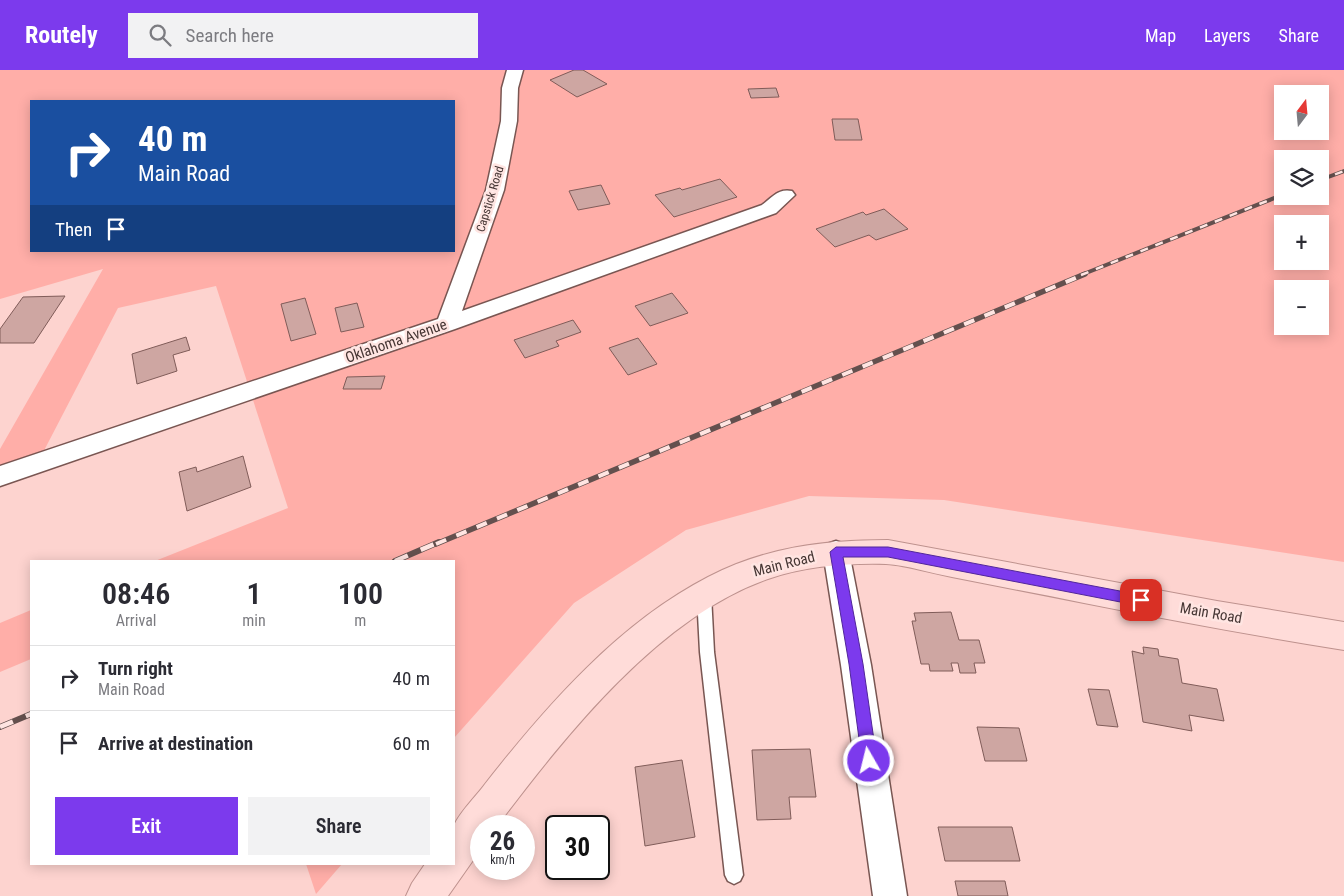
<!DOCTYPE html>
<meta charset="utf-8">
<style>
:root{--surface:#fff;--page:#f2f2f3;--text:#2b2b33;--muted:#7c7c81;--line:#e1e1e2;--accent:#7c3aed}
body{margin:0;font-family:"Roboto Condensed",sans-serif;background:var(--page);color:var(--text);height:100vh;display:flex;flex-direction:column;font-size:19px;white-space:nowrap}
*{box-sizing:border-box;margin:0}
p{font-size:16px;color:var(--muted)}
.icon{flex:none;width:28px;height:28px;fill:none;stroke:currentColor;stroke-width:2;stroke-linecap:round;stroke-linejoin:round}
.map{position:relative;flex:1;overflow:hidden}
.drawer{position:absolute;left:30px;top:490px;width:425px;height:305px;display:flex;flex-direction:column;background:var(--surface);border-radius:0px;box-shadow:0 2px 12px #0003}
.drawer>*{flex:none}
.banner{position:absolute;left:30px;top:30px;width:425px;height:152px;border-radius:0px;box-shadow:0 2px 12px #0003;background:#1a4fa0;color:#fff;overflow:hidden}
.needle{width:32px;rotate:16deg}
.tools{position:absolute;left:1274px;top:15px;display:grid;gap:10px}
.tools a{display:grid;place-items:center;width:55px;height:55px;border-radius:0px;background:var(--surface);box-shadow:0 2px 12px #0003;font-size:25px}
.speed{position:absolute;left:470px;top:745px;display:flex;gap:10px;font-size:25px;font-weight:700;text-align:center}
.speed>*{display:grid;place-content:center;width:65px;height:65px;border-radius:50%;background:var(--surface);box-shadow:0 2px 12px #0003;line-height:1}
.speed small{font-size:12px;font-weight:400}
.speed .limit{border:2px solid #111;border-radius:8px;background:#fff;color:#111}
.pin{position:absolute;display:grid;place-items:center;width:42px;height:42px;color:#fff;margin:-21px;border-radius:10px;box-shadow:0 2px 8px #0006}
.me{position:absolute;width:55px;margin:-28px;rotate:352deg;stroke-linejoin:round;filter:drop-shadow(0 0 4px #0008)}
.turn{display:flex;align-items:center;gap:18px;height:105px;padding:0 25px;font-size:22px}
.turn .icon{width:65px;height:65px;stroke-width:2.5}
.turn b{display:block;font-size:35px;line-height:42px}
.then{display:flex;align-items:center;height:48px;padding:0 25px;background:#0003;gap:10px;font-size:19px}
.eta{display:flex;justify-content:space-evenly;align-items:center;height:85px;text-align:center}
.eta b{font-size:30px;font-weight:600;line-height:35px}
.primary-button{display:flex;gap:10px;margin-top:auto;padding:10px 25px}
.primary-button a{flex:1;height:58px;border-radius:0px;background:var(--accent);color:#fff;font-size:20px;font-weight:600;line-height:58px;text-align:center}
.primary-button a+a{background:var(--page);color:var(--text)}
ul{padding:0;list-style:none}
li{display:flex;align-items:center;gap:15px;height:65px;padding:0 25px;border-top:1px solid var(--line)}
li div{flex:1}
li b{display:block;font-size:19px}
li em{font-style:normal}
header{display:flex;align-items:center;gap:30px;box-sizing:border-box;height:70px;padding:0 25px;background:var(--accent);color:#fff}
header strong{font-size:24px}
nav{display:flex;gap:28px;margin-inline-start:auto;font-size:18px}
.search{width:350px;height:45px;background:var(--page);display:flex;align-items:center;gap:12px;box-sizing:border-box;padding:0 18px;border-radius:0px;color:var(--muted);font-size:19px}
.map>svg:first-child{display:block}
</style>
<header>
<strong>Routely</strong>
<div class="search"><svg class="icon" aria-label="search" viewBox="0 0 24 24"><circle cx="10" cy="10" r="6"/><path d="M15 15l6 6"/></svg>Search here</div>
<nav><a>Map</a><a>Layers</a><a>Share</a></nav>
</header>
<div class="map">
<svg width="1344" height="826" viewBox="0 0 1344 826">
<rect width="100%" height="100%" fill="#fdd3cf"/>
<g fill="#ffaea8" fill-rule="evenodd">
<path d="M 0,0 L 1344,0 L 1344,492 L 944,430 L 809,426 L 686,460 L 574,533 L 454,668 L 454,491 L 155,491 L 288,438 L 216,216 L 118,238 L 36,396 L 0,408 L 0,379 L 103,199 L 0,229 ZM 1282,24 L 1320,24 L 1320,61 L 1282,61 ZM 31,31 L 454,31 L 454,181 L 31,181 ZM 1282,89 L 1320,89 L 1320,126 L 1282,126 ZM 1282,154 L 1320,154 L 1320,191 L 1282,191 ZM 1282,219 L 1320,219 L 1320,256 L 1282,256 Z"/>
<polygon points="31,540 31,589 0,602 0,553"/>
<polygon points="306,794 342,794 316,824"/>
</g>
<g fill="#cea6a2" stroke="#805c59">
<polygon points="574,0 583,0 607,14 577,27 550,10"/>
<polygon points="776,18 779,27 751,28 748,19"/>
<polygon points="832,49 858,49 862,70 835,70"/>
<polygon points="720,109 737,127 674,147 655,125 680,118 682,120"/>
<polygon points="601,115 610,134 578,140 569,121"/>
<polygon points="884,139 908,159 876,170 869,165 835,177 816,159 863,142 866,145"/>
<polygon points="672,223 688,243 650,256 635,236"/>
<polygon points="65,226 34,273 0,273 0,259 23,227"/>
<polygon points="305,228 316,264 291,271 281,234"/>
<polygon points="357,233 364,257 341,262 335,238"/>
<polygon points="573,250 581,262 556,271 559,276 525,288 514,270"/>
<polygon points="186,267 190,280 173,285 177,301 137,314 132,284"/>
<polygon points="638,268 657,294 628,305 609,278"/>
<polygon points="385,306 381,319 343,319 347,307"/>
<polygon points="243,386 251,417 187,441 179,402 196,397 197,402"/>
<polygon points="951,542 959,570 979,570 985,593 974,593 976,603 960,603 958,593 951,593 953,601 930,601 929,594 921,594 912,551 916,551 914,543"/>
<polygon points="1143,577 1158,579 1159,586 1178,589 1182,613 1217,619 1224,651 1189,645 1192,661 1143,652 1132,581 1144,584"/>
<polygon points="1088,619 1109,620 1118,657 1097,655"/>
<polygon points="977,657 1019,658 1027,691 985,691"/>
<polygon points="810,679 816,727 789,727 791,749 757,750 752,680"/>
<polygon points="682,690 695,767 645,776 635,697"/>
<polygon points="938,757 1012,757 1020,791 945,791"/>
<polygon points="955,811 1005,811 1008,826 958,826"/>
</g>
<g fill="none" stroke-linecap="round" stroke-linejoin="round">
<g stroke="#795652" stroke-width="3">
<polygon id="service" points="704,519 709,521 711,525 714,582 743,805 740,811 734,814 728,811 725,805 700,582 697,525 699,521"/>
</g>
<g stroke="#795652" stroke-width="3">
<g id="minor">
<path d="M 507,0 L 523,0 L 518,18 L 517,51 L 504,120 L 462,241 L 762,135 C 772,127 779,118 792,121 L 795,125 L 776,143 L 455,259 L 0,416 L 0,396 L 438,249 L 486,120 L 501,51 L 502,18 Z"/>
<polygon points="836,471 845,474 849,482 871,595 907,826 873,826 841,595 823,482 827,474"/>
</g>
</g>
<g stroke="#be928e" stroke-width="2">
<path id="primary" d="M 888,470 L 1217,531 L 1344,552 L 1344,580 C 1257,566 1170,550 1084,533 C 1040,524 996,516 952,507 C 930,503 907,495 886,494 C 849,493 807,496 771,508 C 660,545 566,665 497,756 L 481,756 L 481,779 L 448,826 L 406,826 L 412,813 L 425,794 L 454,794 C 454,783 451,767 454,756 C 457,745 478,724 485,714 C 547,635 619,553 708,507 C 765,477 825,470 888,470 Z"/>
</g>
<use href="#service" fill="#fff" fill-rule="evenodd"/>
<use href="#minor" fill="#fff" fill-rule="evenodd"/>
<use href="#primary" fill="#ffdcd9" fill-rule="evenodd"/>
<g stroke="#64504e" stroke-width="4">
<g id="rail-far2">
<polyline points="1320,110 1344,101"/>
<polyline points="1081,205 1282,125"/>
</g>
</g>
<g stroke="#64504e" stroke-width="5.5">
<polyline id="rail-far1" points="436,474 1085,204"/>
</g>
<g stroke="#64504e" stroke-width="6">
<g id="rail">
<polyline points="395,491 439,472"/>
<polyline points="0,657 31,644"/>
</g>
</g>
<use href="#rail-far2" stroke="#ffe5e2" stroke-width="2.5" stroke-dasharray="8" stroke-linecap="butt"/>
<use href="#rail-far1" stroke="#ffe5e2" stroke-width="4" stroke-dasharray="11" stroke-linecap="butt"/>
<use href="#rail" stroke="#ffe5e2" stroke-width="4.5" stroke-dasharray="14" stroke-linecap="butt"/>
</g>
<polygon fill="#7c3aed" stroke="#51269a" points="836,477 888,477 1141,525 1147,530 1141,536 888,487 843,487 863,594 877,691 874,696 869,698 864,696 862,691 849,594 830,482"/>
<g text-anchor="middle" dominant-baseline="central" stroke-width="5" stroke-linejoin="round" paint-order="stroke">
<g font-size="12" fill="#463634" stroke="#ffe5e2">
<text transform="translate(490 129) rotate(-73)">Capstick Road</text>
</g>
<g font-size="15" fill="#463634" stroke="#ffe5e2">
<text transform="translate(396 271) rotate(-19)">Oklahoma Avenue</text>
<text transform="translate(784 494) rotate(-14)">Main Road</text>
<text transform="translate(1211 543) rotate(10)">Main Road</text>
</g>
</g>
</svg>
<div class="tools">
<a><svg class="needle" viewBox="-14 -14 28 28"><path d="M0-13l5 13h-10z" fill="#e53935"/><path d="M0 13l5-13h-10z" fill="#7c7c81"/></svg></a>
<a><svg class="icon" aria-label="layers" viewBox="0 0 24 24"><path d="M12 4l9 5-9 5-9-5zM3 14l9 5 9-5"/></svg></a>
<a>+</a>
<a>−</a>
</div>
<div class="speed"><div>26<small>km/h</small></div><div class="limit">30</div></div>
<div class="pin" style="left:1141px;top:530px;background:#d93025"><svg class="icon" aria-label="arrive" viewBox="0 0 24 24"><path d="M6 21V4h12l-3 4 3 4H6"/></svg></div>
<svg class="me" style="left:869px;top:691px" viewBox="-20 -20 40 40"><circle r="17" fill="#7c3aed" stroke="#fff" stroke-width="3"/><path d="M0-11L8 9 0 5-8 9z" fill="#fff"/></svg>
<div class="banner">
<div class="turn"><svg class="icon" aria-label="right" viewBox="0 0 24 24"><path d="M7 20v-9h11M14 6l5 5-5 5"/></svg><div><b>40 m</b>Main Road</div></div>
<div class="then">Then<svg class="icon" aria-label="arrive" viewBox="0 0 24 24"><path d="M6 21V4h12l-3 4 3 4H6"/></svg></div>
</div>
<section class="drawer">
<div class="eta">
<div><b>08:46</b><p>Arrival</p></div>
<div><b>1</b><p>min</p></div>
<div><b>100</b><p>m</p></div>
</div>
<ul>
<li><svg class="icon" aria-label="right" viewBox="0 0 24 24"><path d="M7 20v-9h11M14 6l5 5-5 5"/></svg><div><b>Turn right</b><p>Main Road</p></div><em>40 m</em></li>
<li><svg class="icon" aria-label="arrive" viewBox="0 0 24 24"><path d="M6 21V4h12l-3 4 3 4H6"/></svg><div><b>Arrive at destination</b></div><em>60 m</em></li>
</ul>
<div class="primary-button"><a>Exit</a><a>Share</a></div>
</section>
</div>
